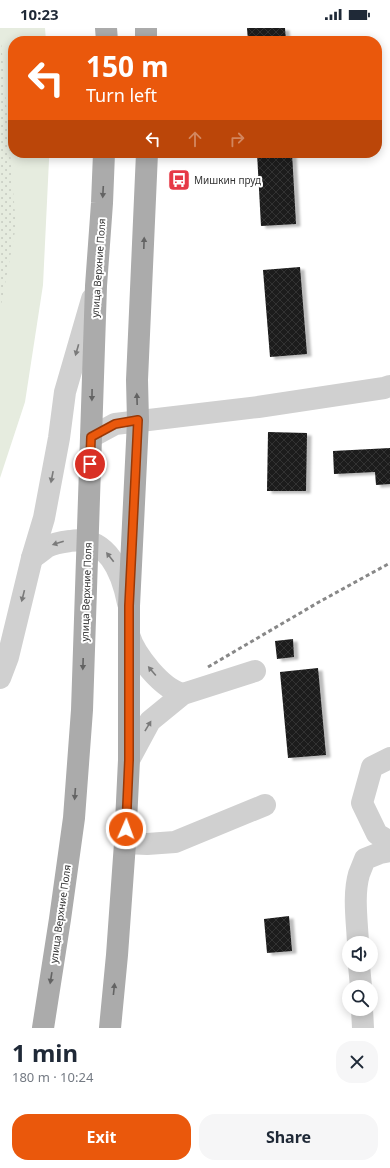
<!DOCTYPE html>
<meta charset="utf-8">
<style>
:root{--surface:#fff;--page:#f6f6f7;--text:#1f2937;--muted:#747a83;--accent:#ea580c}
body{margin:0;font-family:"Noto Sans",sans-serif;background:var(--page);color:var(--text);height:100vh;display:flex;flex-direction:column;font-size:15px;white-space:nowrap}
*{box-sizing:border-box;margin:0}
p{font-size:13px;color:var(--muted)}
.icon{flex:none;width:22px;height:22px;fill:none;stroke:currentColor;stroke-width:2;stroke-linecap:round;stroke-linejoin:round}
.map{position:relative;height:1000px;overflow:hidden}
.sheet{display:flex;flex-direction:column;background:var(--surface);flex:1}
.sheet>*{flex:none}
.banner{position:absolute;left:8px;top:8px;width:374px;height:122px;border-radius:16px;box-shadow:0 2px 10px #0003;background:#ea580c;color:#fff;overflow:hidden}
.fabs{position:absolute;left:342px;top:908px;display:grid;gap:8px}
.fabs a{display:grid;place-items:center;width:36px;height:36px;border-radius:50%;background:var(--surface);box-shadow:0 2px 10px #0003;font-size:20px}
.pin{position:absolute;display:grid;place-items:center;width:34px;height:34px;color:#fff;margin:-17px;border:2px solid #fff;border-radius:50%;box-shadow:0 1px 4px #0007}
.me{position:absolute;width:44px;margin:-22px;rotate:2deg;stroke-linejoin:round;filter:drop-shadow(0 0 3px #0008)}
.turn{display:flex;align-items:center;gap:14px;height:84px;padding:0 12px;font-size:18px}
.turn .icon{width:52px;height:52px;stroke-width:2.5}
.turn b{display:block;font-size:28px;line-height:34px}
.lanes{display:flex;align-items:center;height:38px;padding:0 12px;background:#0003;justify-content:center;gap:20px;direction:ltr}
.lanes .off{opacity:.35}
.round{display:grid;place-items:center;flex:none;width:42px;height:42px;border-radius:16px;background:var(--page)}
.headline{display:flex;align-items:center;justify-content:space-between;height:68px;padding:0 12px}
h1{font-size:24px;font-weight:700;line-height:30px}
.action{display:flex;gap:8px;margin-top:auto;padding:8px 12px}
.action a{flex:1;height:46px;border-radius:16px;background:var(--accent);color:#fff;font-size:16px;font-weight:700;line-height:46px;text-align:center}
.action a+a{background:var(--page);color:var(--text)}
.status{display:flex;justify-content:space-between;align-items:center;height:28px;padding:0 20px;background:var(--surface);direction:ltr}
.status svg{height:11px;fill:currentColor}
.map>svg:first-child{display:block}
</style>
<div class="status"><b>10:23</b><svg viewBox="0 0 49 12"><path d="M0 12V9h3v3zM5 12V6h3v6zM10 12V3h3v9zM15 12V0h3v12zM26 1h20v11H26zM47 4h2v5h-2z"/></svg></div>
<div class="map">
<svg width="390" height="1000" viewBox="0 0 390 1000">
<defs>
<pattern id="park-dots" width="8" height="8" patternUnits="userSpaceOnUse"><rect width="8" height="8" fill="#e6ecdf"/><path d="M2 2h.1M6 6h.1" fill="none" stroke="#c6cbc0" stroke-width="1.8" stroke-linecap="round"/></pattern>
<pattern id="building-cross-hatch" width="8" height="8" patternUnits="userSpaceOnUse"><rect width="8" height="8" fill="#1a1a1a"/><path d="M0 0l8 8M0 8l8-8" fill="none" stroke="#333"/></pattern>
<filter id="shadow"><feDropShadow dx="4.5" dy="2.5" stdDeviation="1" flood-color="#0004"/></filter>
</defs>
<rect width="100%" height="100%" fill="#fff"/>
<polygon fill="#e6ecdf" points="0,0 45,0 46,13 13,13 13,125 49,125 49,132 43,257 25,374 0,450"/>
<polygon fill="url(#park-dots)" points="0,0 16,198 0,283"/>
<g fill="url(#building-cross-hatch)" filter="url(#shadow)">
<polygon points="247,0 285,0 286,13 248,13"/>
<polygon points="257,125 292,125 296,196 261,198"/>
<polygon points="300,239 307,326 270,329 263,242"/>
<polygon points="268,404 307,405 306,463 267,463"/>
<polygon points="390,420 390,456 376,457 375,444 334,446 333,423"/>
<polygon points="293,611 294,629 277,631 275,613"/>
<polygon points="318,640 326,727 288,730 280,644"/>
<polygon points="289,888 292,923 267,925 264,891"/>
</g>
<g fill="none" stroke-linecap="round" stroke-linejoin="round">
<g stroke="#d0d0d0" stroke-width="22">
<polyline points="91,409 115,396 258,379 384,360 390,358"/>
<path d="M 32,530 C 37,527 42,523 47,519 C 54,515 62,514 70,513 C 108,507 122,545 128,575"/>
<path d="M 129,607 C 135,627 162,661 183,666"/>
<polyline points="0,650 8,629 32,530 44,490 59,410 65,364 92,271"/>
<polyline points="390,730 372,739 362,775 377,806 390,814"/>
<polyline points="129,732 150,693 183,666 255,643"/>
<polyline points="125,815 147,816 175,814 265,777"/>
<path d="M 358,915 C 357,893 353,867 359,846 C 361,841 363,836 365,831 L 380,825 L 390,823"/>
<polyline points="359,937 361,959"/>
<polyline points="362,981 363,1000"/>
</g>
<g stroke="#ababab" stroke-width="22">
<polyline points="106,0 107,13"/>
<polyline points="146,0 146,13"/>
<polyline points="43,1000 60,891 74,790 82,682 96,258 102,175 104,125"/>
<polyline points="110,1000 117,927 125,815 129,732 129,578 138,393 137,352 147,125"/>
</g>
<polyline stroke="#888" stroke-width="3" stroke-dasharray="4 3" stroke-linecap="butt" points="208,639 319,574 390,535"/>
</g>
<defs><path id="oneway-solid" d="M-6-.8H1V-3.2L6.5 0L1 3.2V.8H-6Z"/></defs>
<g fill="#636363">
<use href="#oneway-solid" transform="translate(103 164) rotate(93)"/>
<use href="#oneway-solid" transform="translate(144 215) rotate(-88)"/>
<use href="#oneway-solid" transform="translate(92 367) rotate(91)"/>
<use href="#oneway-solid" transform="translate(137 371) rotate(-92)"/>
<use href="#oneway-solid" transform="translate(83 636) rotate(92)"/>
<use href="#oneway-solid" transform="translate(75 766) rotate(94)"/>
<use href="#oneway-solid" transform="translate(51 950) rotate(99)"/>
<use href="#oneway-solid" transform="translate(114 961) rotate(-84)"/>
</g>
<g fill="#7a7a7a">
<use href="#oneway-solid" transform="translate(77 322) rotate(106)"/>
<use href="#oneway-solid" transform="translate(52 449) rotate(101)"/>
<use href="#oneway-solid" transform="translate(58 515) rotate(163)"/>
<use href="#oneway-solid" transform="translate(110 529) rotate(-128)"/>
<use href="#oneway-solid" transform="translate(23 568) rotate(104)"/>
<use href="#oneway-solid" transform="translate(152 643) rotate(-130)"/>
<use href="#oneway-solid" transform="translate(148 698) rotate(-59)"/>
</g>
<g fill="none" stroke-linecap="round" stroke-linejoin="round">
<g stroke="#983908" stroke-width="10">
<polyline id="route" points="90,436 91,409 115,396 138,392 129,578 129,732 126,801"/>
</g>
<use href="#route" stroke="#ea580c" stroke-width="7"/>
</g>
<defs>
<g id="bus-square" transform="scale(1.15)"><rect x="-9" y="-9" width="18" height="18" rx="4" fill="#e63946" stroke="#fff"/><path d="M-5-6H5V4H4V6H2V4H-2V6H-4V4H-5ZM-3.5-4V0h7V-4ZM-3.5 1.2v1.5H-2V1.2ZM2 1.2v1.5H3.5V1.2Z" fill="#fff"/></g>
</defs>
<g fill-rule="evenodd">
<use href="#bus-square" x="179" y="152"/>
</g>
<g text-anchor="middle" dominant-baseline="central" stroke-width="4" stroke-linejoin="round" paint-order="stroke">
<g font-size="10" fill="#333" stroke="#fff" text-anchor="start">
<text x="194" y="152">Мишкин пруд</text>
</g>
<g font-size="10" fill="#333" stroke="#fff">
<text transform="translate(98 240) rotate(-86)">улица Верхние Поля</text>
<text transform="translate(86 564) rotate(-88)">улица Верхние Поля</text>
<text transform="translate(60 886) rotate(-82)">улица Верхние Поля</text>
</g>
</g>
</svg>
<div class="fabs">
<a><svg class="icon" aria-label="sound" viewBox="0 0 24 24"><path d="M4 9h4l5-4v14l-5-4H4zM17 9q2 3 0 6"/></svg></a>
<a><svg class="icon" aria-label="search" viewBox="0 0 24 24"><circle cx="10" cy="10" r="6"/><path d="M15 15l6 6"/></svg></a>
</div>
<div class="pin" style="left:90px;top:436px;background:#d93025"><svg class="icon" aria-label="arrive" viewBox="0 0 24 24"><path d="M6 21V4h12l-3 4 3 4H6"/></svg></div>
<svg class="me" style="left:126px;top:801px" viewBox="-20 -20 40 40"><circle r="17" fill="#ea580c" stroke="#fff" stroke-width="3"/><path d="M0-11L8 9 0 5-8 9z" fill="#fff"/></svg>
<div class="banner">
<div class="turn"><svg class="icon" aria-label="left" viewBox="0 0 24 24"><path d="M17 20v-9H6M10 6l-5 5 5 5"/></svg><div><b>150 m</b>Turn left</div></div>
<div class="lanes"><svg class="icon" aria-label="left" viewBox="0 0 24 24"><path d="M17 20v-9H6M10 6l-5 5 5 5"/></svg><svg class="icon off" aria-label="ahead" viewBox="0 0 24 24"><path d="M12 20V5M6 11l6-6 6 6"/></svg><svg class="icon off" aria-label="right" viewBox="0 0 24 24"><path d="M7 20v-9h11M14 6l5 5-5 5"/></svg></div>
</div>
</div>
<section class="sheet">
<div class="headline"><div><h1>1 min</h1><p>180 m · 10:24</p></div><a class="round"><svg class="icon" aria-label="close" viewBox="0 0 24 24"><path d="M6 6l12 12M18 6L6 18"/></svg></a></div>
<div class="action"><a>Exit</a><a>Share</a></div>
</section>
